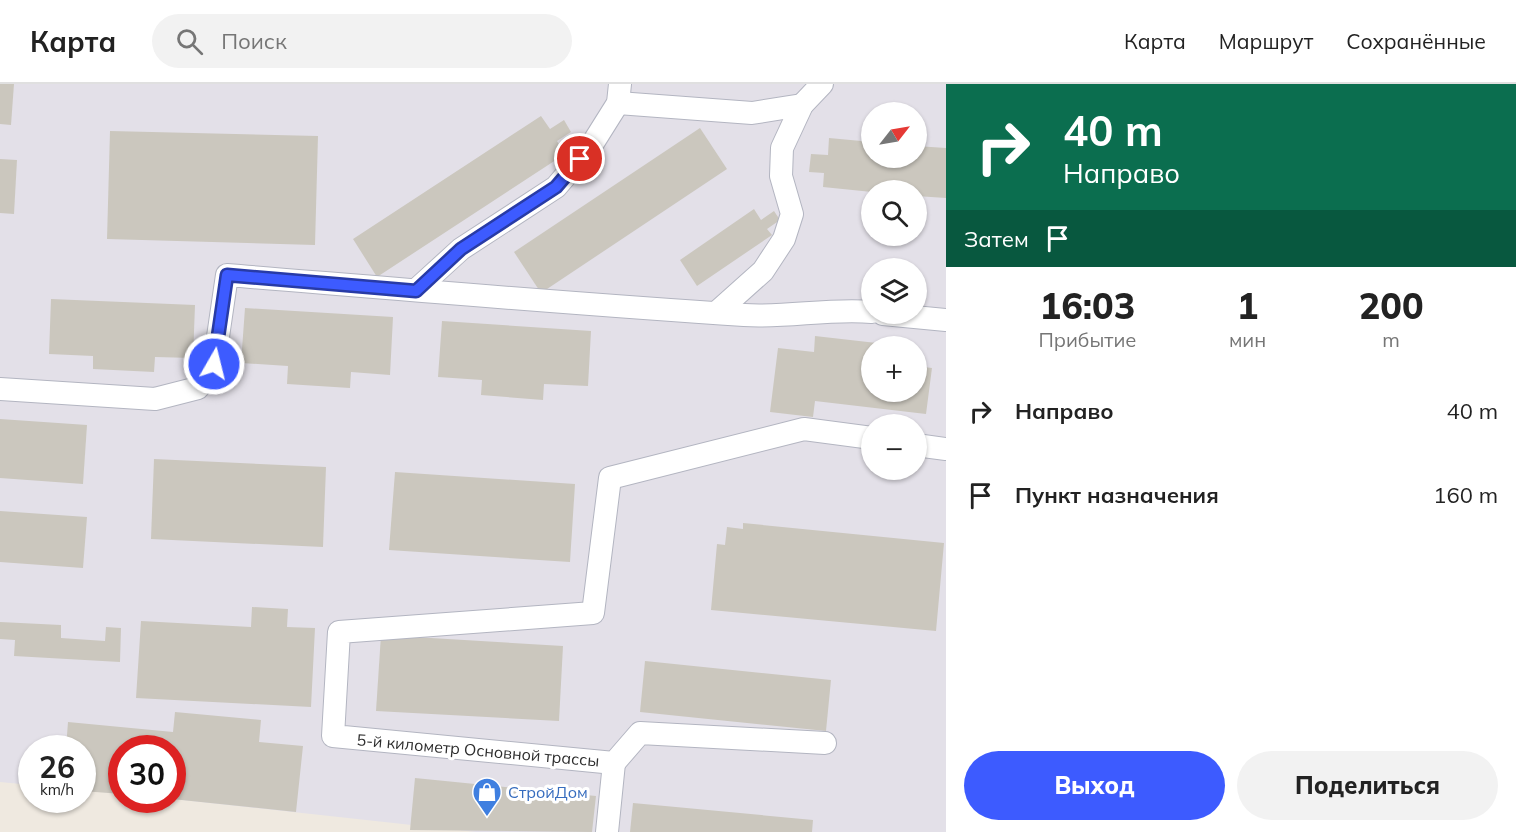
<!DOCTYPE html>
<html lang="ru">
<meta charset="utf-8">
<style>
:root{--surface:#fff;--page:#f2f2f2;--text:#222;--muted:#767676;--line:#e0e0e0;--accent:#3d5bff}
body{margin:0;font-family:Mulish,sans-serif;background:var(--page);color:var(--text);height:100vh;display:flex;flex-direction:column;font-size:22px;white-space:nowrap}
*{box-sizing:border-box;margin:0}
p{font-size:20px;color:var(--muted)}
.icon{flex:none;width:33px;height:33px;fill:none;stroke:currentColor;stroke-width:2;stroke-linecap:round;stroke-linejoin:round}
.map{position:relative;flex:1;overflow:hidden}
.drawer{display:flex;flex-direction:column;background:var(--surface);width:570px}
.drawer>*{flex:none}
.hud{background:#0b6e4f;color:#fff;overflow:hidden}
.needle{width:39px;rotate:59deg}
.fabs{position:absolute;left:861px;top:18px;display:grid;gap:12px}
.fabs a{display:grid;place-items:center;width:66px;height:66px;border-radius:50%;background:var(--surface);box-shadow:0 2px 4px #0004;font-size:30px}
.speed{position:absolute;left:18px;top:651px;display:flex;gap:12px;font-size:30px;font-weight:700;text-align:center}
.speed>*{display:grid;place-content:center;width:78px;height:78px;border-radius:50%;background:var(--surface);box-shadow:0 2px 4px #0004;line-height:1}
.speed small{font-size:15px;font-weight:400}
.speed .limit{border:9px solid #d22;background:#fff;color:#111}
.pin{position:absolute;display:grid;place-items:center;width:51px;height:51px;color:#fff;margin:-26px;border:3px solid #fff;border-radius:50%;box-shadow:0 2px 6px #0007}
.me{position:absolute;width:66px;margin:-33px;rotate:8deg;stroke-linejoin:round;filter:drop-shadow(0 0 4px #0008)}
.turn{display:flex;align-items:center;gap:21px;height:126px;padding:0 18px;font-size:27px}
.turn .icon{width:78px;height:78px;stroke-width:2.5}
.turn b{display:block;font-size:42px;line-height:51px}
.then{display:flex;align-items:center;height:57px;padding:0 18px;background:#0003;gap:12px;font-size:22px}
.eta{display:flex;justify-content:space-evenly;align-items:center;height:102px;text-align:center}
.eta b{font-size:36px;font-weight:800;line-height:42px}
.cta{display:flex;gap:12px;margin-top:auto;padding:12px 18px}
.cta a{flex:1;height:69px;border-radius:36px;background:var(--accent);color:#fff;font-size:24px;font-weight:800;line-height:69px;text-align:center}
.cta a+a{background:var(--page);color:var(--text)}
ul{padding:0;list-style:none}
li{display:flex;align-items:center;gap:18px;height:84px;padding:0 18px}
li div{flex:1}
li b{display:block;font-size:22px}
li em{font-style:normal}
header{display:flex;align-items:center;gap:36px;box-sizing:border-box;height:84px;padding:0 30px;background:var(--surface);border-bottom:2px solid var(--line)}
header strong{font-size:28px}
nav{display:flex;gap:33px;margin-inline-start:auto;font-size:21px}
.search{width:420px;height:54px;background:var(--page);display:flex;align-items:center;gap:15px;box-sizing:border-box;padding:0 21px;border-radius:33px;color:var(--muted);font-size:22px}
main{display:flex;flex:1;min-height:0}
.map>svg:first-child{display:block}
</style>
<header>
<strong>Карта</strong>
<div class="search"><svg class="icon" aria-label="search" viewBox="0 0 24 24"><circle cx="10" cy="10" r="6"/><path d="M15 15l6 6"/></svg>Поиск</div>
<nav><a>Карта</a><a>Маршрут</a><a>Сохранённые</a></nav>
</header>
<main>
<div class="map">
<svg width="946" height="748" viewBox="0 0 946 748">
<rect width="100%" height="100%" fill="#efe9e0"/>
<path fill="#e3e0e8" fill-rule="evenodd" d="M 0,0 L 946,0 L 946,748 L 476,748 L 173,715 L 172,664 L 122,664 L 121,710 L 83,706 L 82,664 L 32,664 L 31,701 L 0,698 ZM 872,28 L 916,28 L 916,74 L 872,74 ZM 872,106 L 916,106 L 916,152 L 872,152 ZM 872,184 L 916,184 L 916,230 L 872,230 ZM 872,262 L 916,262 L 916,308 L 872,308 ZM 872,340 L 916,340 L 916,386 L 872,386 Z"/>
<g fill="#cbc7be">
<polygon points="0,0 14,0 11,41 0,40"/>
<polygon points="541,32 550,45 564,36 571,48 557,57 565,70 377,193 353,155"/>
<polygon points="700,44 727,85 541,209 514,168"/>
<polygon points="110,47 318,52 315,161 107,155"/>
<polygon points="829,54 872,58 872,74 916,74 916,62 946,64 946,114 916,112 916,106 872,108 823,103 824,89 809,88 811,70 828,71"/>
<polygon points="0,75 17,76 14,130 0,129"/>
<polygon points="754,125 761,136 774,127 780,136 767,145 772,151 697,202 680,176"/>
<polygon points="51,215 195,221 193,274 155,273 154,288 93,285 93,272 49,270"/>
<polygon points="245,224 393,233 390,291 351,288 350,304 287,300 288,282 241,279"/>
<polygon points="442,237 591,247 588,302 544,300 543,316 481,311 482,296 438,293"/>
<polygon points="815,252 894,261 872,262 872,308 916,308 916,282 932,284 926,330 815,317 813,333 770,328 778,264 814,268"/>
<polygon points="0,335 87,341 83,400 0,394"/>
<polygon points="154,375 326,383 323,463 151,455"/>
<polygon points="395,388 575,400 570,478 389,466"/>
<polygon points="0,427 87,433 83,484 0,478"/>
<polygon points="743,439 944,459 936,547 711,526 717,460 725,461 727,443 743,445"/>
<polygon points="252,523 288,525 287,543 315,544 311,623 136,614 141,537 251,543"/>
<polygon points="0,538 61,541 61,554 105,557 106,543 121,544 120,578 14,572 15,556 0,555"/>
<polygon points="381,551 563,562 559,637 376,627"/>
<polygon points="645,577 831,596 826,647 640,628"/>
<polygon points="175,628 261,636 259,658 303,662 296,728 172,715 172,664 122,664 122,710 82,707 82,664 66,664 68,638 173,648"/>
<polygon points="415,694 596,712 592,748 410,746"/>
<polygon points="633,719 813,736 812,748 630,748"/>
</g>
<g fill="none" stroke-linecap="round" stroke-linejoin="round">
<g stroke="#b3b5c1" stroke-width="24">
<g id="minor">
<polyline points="618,19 752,29 802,21"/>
<polyline points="416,206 461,165 556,103 591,62 618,19 620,0"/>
<polyline points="716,229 763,187 784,155 792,130 781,92 782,64 802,21 822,0"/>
<polyline points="883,230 946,236"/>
<path d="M 0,305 L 155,315 L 198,304 L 214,280 L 227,191 C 399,205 572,220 744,231 C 787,234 829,224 872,228"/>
<polyline points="916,361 946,365"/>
<polyline points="825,659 640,649 614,679 333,652 339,548 593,529 610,394 804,345 872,354"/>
<polyline points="607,748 614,679"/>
</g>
</g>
<use href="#minor" stroke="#fff" stroke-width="22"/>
</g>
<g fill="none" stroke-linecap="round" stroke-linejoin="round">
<g stroke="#283ba6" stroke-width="15">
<polyline id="route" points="214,280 227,191 416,207 461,165 556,103 580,75"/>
</g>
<use href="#route" stroke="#3d5bff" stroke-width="10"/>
</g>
<defs>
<g id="shop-pin" transform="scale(1.5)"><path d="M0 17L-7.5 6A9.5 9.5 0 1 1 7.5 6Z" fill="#3f7fe0" stroke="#fff"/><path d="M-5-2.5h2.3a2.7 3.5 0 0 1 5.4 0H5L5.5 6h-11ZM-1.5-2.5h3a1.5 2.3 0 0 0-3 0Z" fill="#fff"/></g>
</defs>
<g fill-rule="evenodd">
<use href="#shop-pin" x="487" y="708"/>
</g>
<g text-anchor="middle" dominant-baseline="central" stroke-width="6" stroke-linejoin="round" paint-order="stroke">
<g font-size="16" fill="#2d2d2d" stroke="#fff">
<text transform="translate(478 666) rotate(5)">5-й километр Основной трассы</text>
</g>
<g font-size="16" fill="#366cbe" stroke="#fff" text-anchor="start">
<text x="508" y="708">СтройДом</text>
</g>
</g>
</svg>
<div class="fabs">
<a><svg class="needle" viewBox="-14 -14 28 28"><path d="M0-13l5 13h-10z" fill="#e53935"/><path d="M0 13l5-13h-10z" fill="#767676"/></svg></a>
<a><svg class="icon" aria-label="search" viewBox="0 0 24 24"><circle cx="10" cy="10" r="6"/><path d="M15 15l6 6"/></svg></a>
<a><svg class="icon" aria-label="layers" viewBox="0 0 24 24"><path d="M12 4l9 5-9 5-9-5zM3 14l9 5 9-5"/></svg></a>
<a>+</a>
<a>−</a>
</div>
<div class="speed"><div>26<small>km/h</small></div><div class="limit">30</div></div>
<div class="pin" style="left:580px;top:75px;background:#d93025"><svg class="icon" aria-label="arrive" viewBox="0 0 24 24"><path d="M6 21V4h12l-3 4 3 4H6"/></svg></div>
<svg class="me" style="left:214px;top:280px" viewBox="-20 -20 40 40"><circle r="17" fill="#3d5bff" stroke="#fff" stroke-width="3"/><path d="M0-11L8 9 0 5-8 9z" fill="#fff"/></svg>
</div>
<section class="drawer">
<div class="hud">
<div class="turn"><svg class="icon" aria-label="right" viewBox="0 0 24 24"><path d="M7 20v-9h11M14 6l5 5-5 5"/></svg><div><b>40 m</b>Направо</div></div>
<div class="then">Затем<svg class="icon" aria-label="arrive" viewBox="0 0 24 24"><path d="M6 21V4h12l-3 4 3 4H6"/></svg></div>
</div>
<div class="eta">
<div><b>16:03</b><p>Прибытие</p></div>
<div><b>1</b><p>мин</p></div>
<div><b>200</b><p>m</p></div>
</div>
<ul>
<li><svg class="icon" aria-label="right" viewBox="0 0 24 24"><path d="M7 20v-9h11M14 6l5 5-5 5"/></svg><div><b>Направо</b></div><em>40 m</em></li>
<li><svg class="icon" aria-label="arrive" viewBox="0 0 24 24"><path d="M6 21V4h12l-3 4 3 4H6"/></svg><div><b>Пункт назначения</b></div><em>160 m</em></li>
</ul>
<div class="cta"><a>Выход</a><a>Поделиться</a></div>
</section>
</main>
